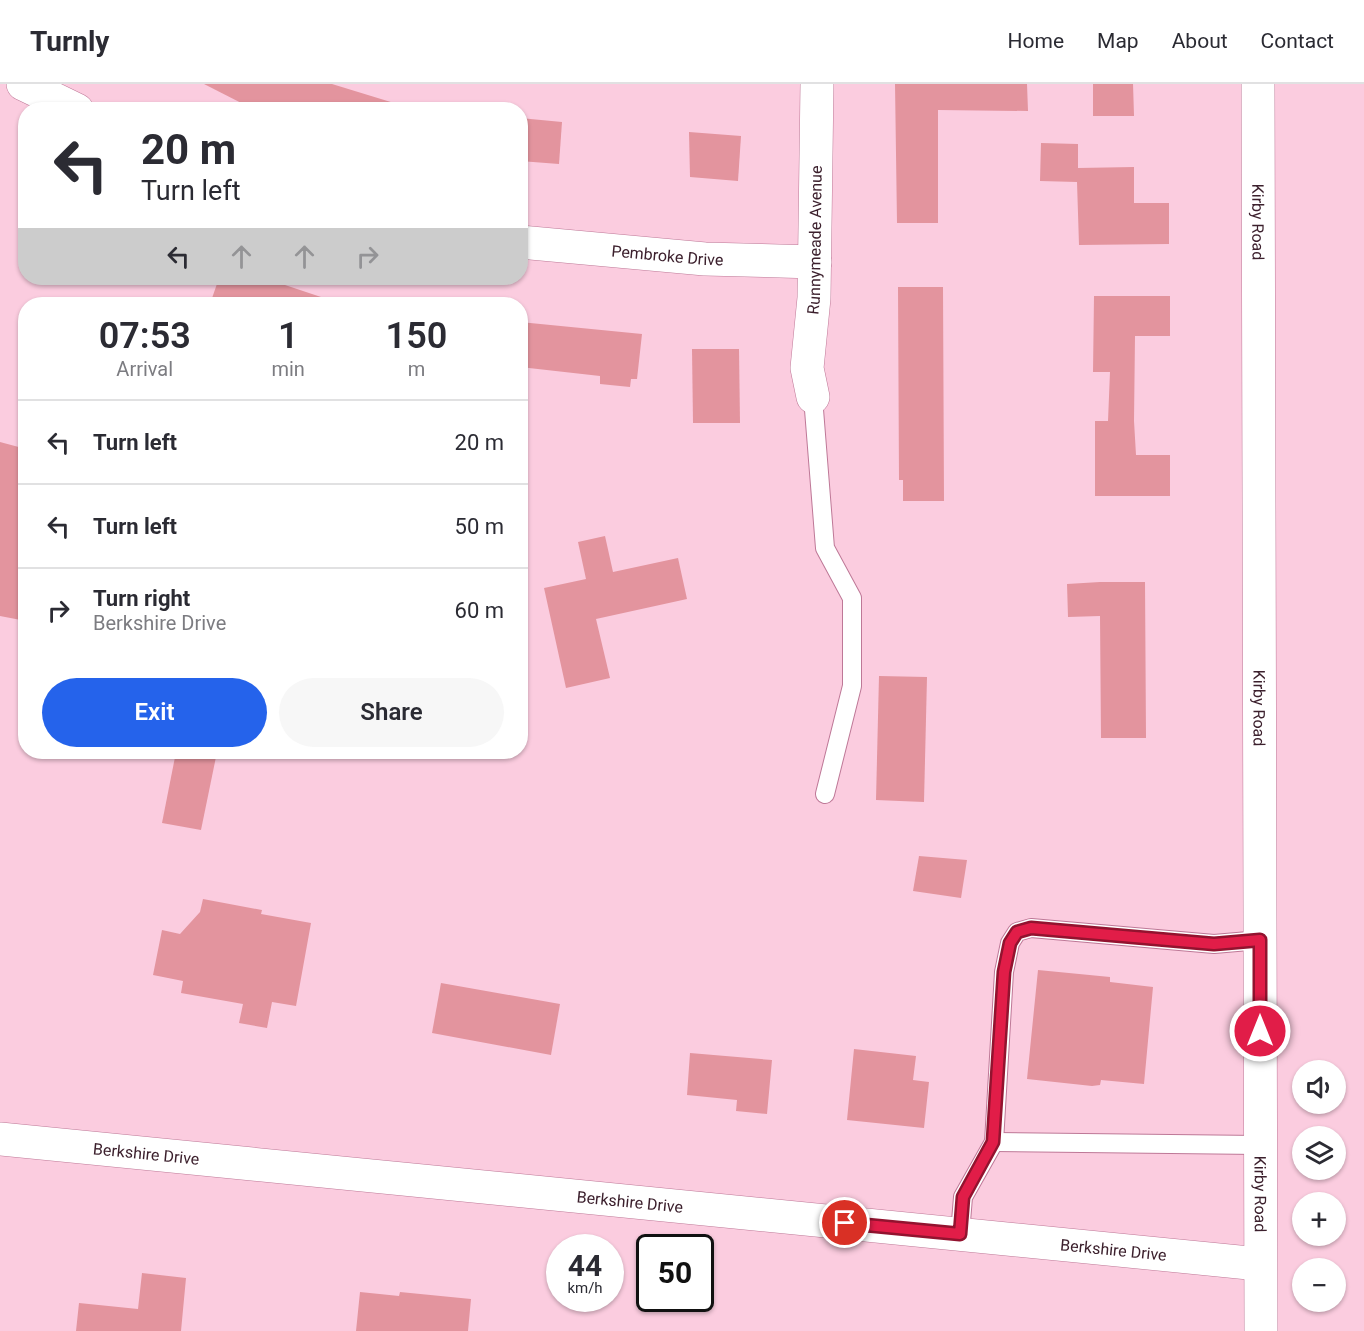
<!DOCTYPE html>
<meta charset="utf-8">
<style>
:root{--surface:#fff;--page:#f7f7f7;--text:#2b2b33;--muted:#7c7c81;--line:#e1e1e2;--accent:#2563eb}
body{margin:0;font-family:Roboto,sans-serif;background:var(--page);color:var(--text);height:100vh;display:flex;flex-direction:column;font-size:22px;white-space:nowrap}
*{box-sizing:border-box;margin:0}
p{font-size:20px;color:var(--muted)}
.icon{flex:none;width:33px;height:33px;fill:none;stroke:currentColor;stroke-width:2;stroke-linecap:round;stroke-linejoin:round}
.map{position:relative;flex:1;overflow:hidden}
.panel{position:absolute;left:18px;top:213px;width:510px;height:462px;display:flex;flex-direction:column;background:var(--surface);border-radius:24px;box-shadow:0 2px 4px #0004}
.panel>*{flex:none}
.banner{position:absolute;left:18px;top:18px;width:510px;height:183px;border-radius:24px;box-shadow:0 2px 4px #0004;background:#fff;color:var(--text);overflow:hidden}
.fabs{position:absolute;left:1292px;top:976px;display:grid;gap:12px}
.fabs a{display:grid;place-items:center;width:54px;height:54px;border-radius:50%;background:var(--surface);box-shadow:0 2px 4px #0004;font-size:30px}
.speed{position:absolute;left:546px;top:1150px;display:flex;gap:12px;font-size:30px;font-weight:700;text-align:center}
.speed>*{display:grid;place-content:center;width:78px;height:78px;border-radius:50%;background:var(--surface);box-shadow:0 2px 4px #0004;line-height:1}
.speed small{font-size:15px;font-weight:400}
.speed .limit{border:3px solid #111;border-radius:9px;background:#fff;color:#111}
.pin{position:absolute;display:grid;place-items:center;width:51px;height:51px;color:#fff;margin:-26px;border:3px solid #fff;border-radius:50%;box-shadow:0 2px 6px #0007}
.me{position:absolute;width:66px;margin:-33px;rotate:0deg;stroke-linejoin:round;filter:drop-shadow(0 0 4px #0008)}
.turn{display:flex;align-items:center;gap:21px;height:126px;padding:0 24px;font-size:27px}
.turn .icon{width:78px;height:78px;stroke-width:2.5}
.turn b{display:block;font-size:42px;line-height:51px}
.lanes{display:flex;align-items:center;height:57px;padding:0 24px;background:#0003;justify-content:center;gap:30px;direction:ltr}
.lanes .off{opacity:.35}
.eta{display:flex;justify-content:space-evenly;align-items:center;height:102px;text-align:center}
.eta b{font-size:36px;font-weight:600;line-height:42px}
.cta{display:flex;gap:12px;margin-top:auto;padding:12px 24px}
.cta a{flex:1;height:69px;border-radius:36px;background:var(--accent);color:#fff;font-size:24px;font-weight:600;line-height:69px;text-align:center}
.cta a+a{background:var(--page);color:var(--text)}
ul{padding:0;list-style:none}
li{display:flex;align-items:center;gap:18px;height:84px;padding:0 24px;border-top:2px solid var(--line)}
li div{flex:1}
li b{display:block;font-size:22px}
li em{font-style:normal}
header{display:flex;align-items:center;gap:36px;box-sizing:border-box;height:84px;padding:0 30px;background:var(--surface);border-bottom:2px solid var(--line)}
header strong{font-size:28px}
nav{display:flex;gap:33px;margin-inline-start:auto;font-size:21px}
.map>svg:first-child{display:block}
</style>
<header>
<strong>Turnly</strong>
<nav><a>Home</a><a>Map</a><a>About</a><a>Contact</a></nav>
</header>
<div class="map">
<svg width="1364" height="1247" viewBox="0 0 1364 1247">
<rect width="100%" height="100%" fill="#fbccdf"/>
<g fill="#e3949e">
<polygon points="204,0 332,0 394,19 393,26 255,26"/>
<polygon points="895,0 1027,0 1028,27 938,26 938,139 897,139"/>
<polygon points="1093,0 1133,0 1134,32 1093,32"/>
<polygon points="520,34 562,38 559,80 520,77"/>
<polygon points="689,48 741,52 738,97 690,93"/>
<polygon points="1041,59 1078,60 1078,84 1134,83 1134,119 1169,119 1169,160 1079,161 1077,98 1040,97"/>
<polygon points="219,194 264,194 330,216 329,220 210,220"/>
<polygon points="898,203 943,203 944,417 903,417 903,396 899,396"/>
<polygon points="1094,212 1170,212 1170,252 1135,252 1134,337 1136,371 1170,371 1170,412 1095,412 1095,337 1108,337 1110,288 1093,288"/>
<polygon points="520,238 642,250 637,295 631,295 630,303 600,300 600,292 520,283"/>
<polygon points="692,265 739,265 740,339 693,339"/>
<polygon points="0,358 26,365 26,537 0,532"/>
<polygon points="605,452 613,488 678,474 687,515 596,535 610,594 566,604 544,504 586,495 578,458"/>
<polygon points="1100,498 1145,498 1146,654 1101,654 1100,532 1068,533 1067,500"/>
<polygon points="879,592 927,593 924,718 876,716"/>
<polygon points="176,668 217,668 201,746 162,739"/>
<polygon points="919,772 967,776 961,814 913,807"/>
<polygon points="203,815 262,826 261,830 311,839 296,922 272,918 267,944 239,939 243,920 181,909 183,897 153,891 162,846 180,850 200,828"/>
<polygon points="1038,886 1110,893 1110,898 1153,903 1144,1000 1101,996 1100,1001 1092,1002 1027,995"/>
<polygon points="441,899 560,920 551,971 432,949"/>
<polygon points="854,965 916,972 913,996 929,998 924,1044 847,1036"/>
<polygon points="690,969 772,976 767,1030 736,1027 737,1016 687,1011"/>
<polygon points="142,1189 186,1194 181,1247 76,1247 79,1219 138,1225"/>
<polygon points="360,1208 399,1212 400,1208 471,1215 468,1247 356,1247"/>
</g>
<g fill="none" stroke-linecap="round" stroke-linejoin="round">
<g stroke="#be7897" stroke-width="20">
<g id="service">
<polyline points="813,313 825,464 852,514 852,602 825,710"/>
<polyline points="994,1058 1259,1061"/>
<polyline points="960,1150 963,1113 994,1058 1004,888 1010,859 1017,848 1031,844 1214,860 1260,856"/>
</g>
</g>
<g stroke="#be7897" stroke-width="34">
<g id="minor">
<polyline points="23,0 77,26"/>
<path id="s1" d="M 520,158 L 705,175 L 815,178"/>
<path id="s2" d="M 813,313 L 807,284 L 814,214 L 817,0"/>
<path id="s3" d="M 0,1055 L 1259,1180"/>
</g>
</g>
<g stroke="#be7897" stroke-width="34">
<g id="secondary">
<path id="s4" d="M 1258,0 L 1261,1247"/>
</g>
</g>
<use href="#service" stroke="#fff" stroke-width="18"/>
<use href="#minor" stroke="#fff" stroke-width="33"/>
<use href="#secondary" stroke="#fff" stroke-width="33"/>
</g>
<g fill="none" stroke-linecap="round" stroke-linejoin="round">
<g stroke="#92132f" stroke-width="15">
<polyline id="route" points="845,1139 960,1150 963,1113 993,1058 1004,888 1010,859 1017,848 1031,844 1214,860 1260,856 1260,947"/>
</g>
<use href="#route" stroke="#e11d48" stroke-width="10"/>
</g>
<g text-anchor="middle" dominant-baseline="central" stroke-width="4.5" stroke-linejoin="round" paint-order="stroke">
<g font-size="16" fill="#3c202d" stroke="#fcfcfc">
<text stroke="none"><textPath href="#s4" startOffset="138">Kirby Road</textPath></text>
<text stroke="none"><textPath href="#s2" startOffset="158">Runnymeade Avenue</textPath></text>
<text stroke="none"><textPath href="#s1" startOffset="148">Pembroke Drive</textPath></text>
<text stroke="none"><textPath href="#s4" startOffset="624">Kirby Road</textPath></text>
<text stroke="none"><textPath href="#s3" startOffset="147">Berkshire Drive</textPath></text>
<text stroke="none"><textPath href="#s4" startOffset="1110">Kirby Road</textPath></text>
<text stroke="none"><textPath href="#s3" startOffset="633">Berkshire Drive</textPath></text>
<text stroke="none"><textPath href="#s3" startOffset="1119">Berkshire Drive</textPath></text>
</g>
</g>
</svg>
<div class="fabs">
<a><svg class="icon" aria-label="sound" viewBox="0 0 24 24"><path d="M4 9h4l5-4v14l-5-4H4zM17 9q2 3 0 6"/></svg></a>
<a><svg class="icon" aria-label="layers" viewBox="0 0 24 24"><path d="M12 4l9 5-9 5-9-5zM3 14l9 5 9-5"/></svg></a>
<a>+</a>
<a>−</a>
</div>
<div class="speed"><div>44<small>km/h</small></div><div class="limit">50</div></div>
<div class="pin" style="left:845px;top:1139px;background:#d93025"><svg class="icon" aria-label="arrive" viewBox="0 0 24 24"><path d="M6 21V4h12l-3 4 3 4H6"/></svg></div>
<svg class="me" style="left:1260px;top:947px" viewBox="-20 -20 40 40"><circle r="17" fill="#e11d48" stroke="#fff" stroke-width="3"/><path d="M0-11L8 9 0 5-8 9z" fill="#fff"/></svg>
<div class="banner">
<div class="turn"><svg class="icon" aria-label="left" viewBox="0 0 24 24"><path d="M17 20v-9H6M10 6l-5 5 5 5"/></svg><div><b>20 m</b>Turn left</div></div>
<div class="lanes"><svg class="icon" aria-label="left" viewBox="0 0 24 24"><path d="M17 20v-9H6M10 6l-5 5 5 5"/></svg><svg class="icon off" aria-label="ahead" viewBox="0 0 24 24"><path d="M12 20V5M6 11l6-6 6 6"/></svg><svg class="icon off" aria-label="ahead" viewBox="0 0 24 24"><path d="M12 20V5M6 11l6-6 6 6"/></svg><svg class="icon off" aria-label="right" viewBox="0 0 24 24"><path d="M7 20v-9h11M14 6l5 5-5 5"/></svg></div>
</div>
<section class="panel">
<div class="eta">
<div><b>07:53</b><p>Arrival</p></div>
<div><b>1</b><p>min</p></div>
<div><b>150</b><p>m</p></div>
</div>
<ul>
<li><svg class="icon" aria-label="left" viewBox="0 0 24 24"><path d="M17 20v-9H6M10 6l-5 5 5 5"/></svg><div><b>Turn left</b></div><em>20 m</em></li>
<li><svg class="icon" aria-label="left" viewBox="0 0 24 24"><path d="M17 20v-9H6M10 6l-5 5 5 5"/></svg><div><b>Turn left</b></div><em>50 m</em></li>
<li><svg class="icon" aria-label="right" viewBox="0 0 24 24"><path d="M7 20v-9h11M14 6l5 5-5 5"/></svg><div><b>Turn right</b><p>Berkshire Drive</p></div><em>60 m</em></li>
</ul>
<div class="cta"><a>Exit</a><a>Share</a></div>
</section>
</div>
